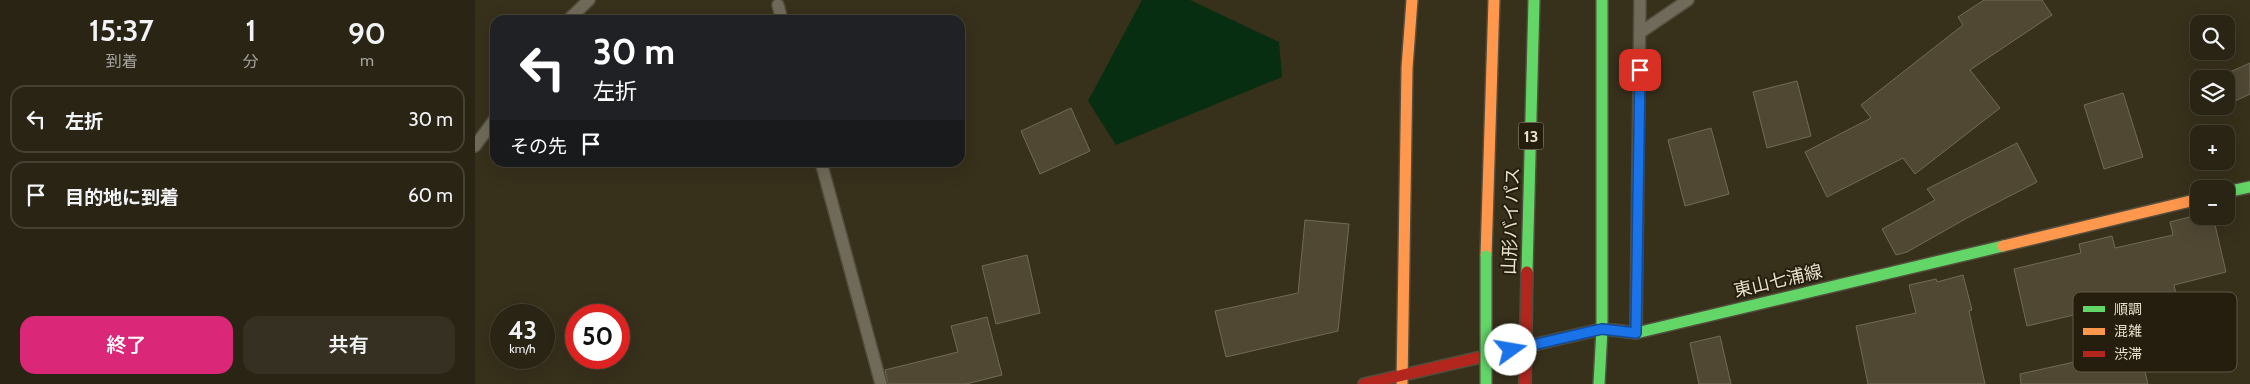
<!DOCTYPE html>
<html lang="ja">
<meta charset="utf-8">
<style>
:root{--surface:#292414;--page:#353022;--text:#f1f3f6;--muted:#a5a4a0;--line:#454134;--accent:#db2777}
body{margin:0;font-family:Cabin,"Noto Sans JP",sans-serif;background:var(--page);color:var(--text);height:100vh;display:flex;flex-direction:column;font-size:19px;white-space:nowrap}
*{box-sizing:border-box;margin:0}
p{font-size:16px;color:var(--muted)}
.icon{flex:none;width:28px;height:28px;fill:none;stroke:currentColor;stroke-width:2;stroke-linecap:round;stroke-linejoin:round}
.map{position:relative;flex:1;overflow:hidden}
.drawer{display:flex;flex-direction:column;background:var(--surface);width:475px}
.drawer>*{flex:none}
.guide{position:absolute;left:15px;top:15px;width:475px;height:152px;border-radius:15px;box-shadow:0 5px 20px #0002,0 0 0 1px var(--line);background:#202124;color:#fff;overflow:hidden}
.controls{position:absolute;left:1715px;top:15px;display:grid;gap:10px}
.controls a{display:grid;place-items:center;width:45px;height:45px;border-radius:10px;background:var(--surface);box-shadow:0 5px 20px #0002,0 0 0 1px var(--line);font-size:25px}
.speed{position:absolute;left:15px;top:304px;display:flex;gap:10px;font-size:25px;font-weight:700;text-align:center}
.speed>*{display:grid;place-content:center;width:65px;height:65px;border-radius:50%;background:var(--surface);box-shadow:0 5px 20px #0002,0 0 0 1px var(--line);line-height:1}
.speed small{font-size:12px;font-weight:400}
.speed .limit{border:8px solid #d22;background:#fff;color:#111}
.pin{position:absolute;display:grid;place-items:center;width:42px;height:42px;color:#fff;margin:-21px;border-radius:10px;box-shadow:0 2px 8px #0006}
.me{position:absolute;width:55px;margin:-28px;rotate:77deg;stroke-linejoin:round;filter:drop-shadow(0 0 4px #0008)}
.turn{display:flex;align-items:center;gap:18px;height:105px;padding:0 20px;font-size:22px}
.turn .icon{width:65px;height:65px;stroke-width:2.5}
.turn b{display:block;font-size:35px;line-height:42px}
.then{display:flex;align-items:center;height:48px;padding:0 20px;background:#0003;gap:10px;font-size:19px}
.eta{display:flex;justify-content:space-evenly;align-items:center;height:85px;text-align:center}
.eta b{font-size:30px;font-weight:600;line-height:35px}
.action{display:flex;gap:10px;margin-top:auto;padding:10px 20px}
.action a{flex:1;height:58px;border-radius:15px;background:var(--accent);color:#fff;font-size:20px;font-weight:600;line-height:58px;text-align:center}
.action a+a{background:var(--page);color:var(--text)}
ul{padding:0;list-style:none}
li{display:flex;align-items:center;gap:15px;height:68px;margin:0 10px 8px;padding:0 10px;border:2px solid var(--line);border-radius:15px}
li div{flex:1}
li b{display:block;font-size:19px}
li em{font-style:normal}
main{display:flex;flex:1;min-height:0}
.map>svg:first-child{display:block}
</style>
<main>
<section class="drawer">
<div class="eta">
<div><b>15:37</b><p>到着</p></div>
<div><b>1</b><p>分</p></div>
<div><b>90</b><p>m</p></div>
</div>
<ul>
<li><svg class="icon" aria-label="left" viewBox="0 0 24 24"><path d="M17 20v-9H6M10 6l-5 5 5 5"/></svg><div><b>左折</b></div><em>30 m</em></li>
<li><svg class="icon" aria-label="arrive" viewBox="0 0 24 24"><path d="M6 21V4h12l-3 4 3 4H6"/></svg><div><b>目的地に到着</b></div><em>60 m</em></li>
</ul>
<div class="action"><a>終了</a><a>共有</a></div>
</section>
<div class="map">
<svg width="1775" height="384" viewBox="0 0 1775 384">
<rect width="100%" height="100%" fill="#37301b"/>
<polygon fill="#082e11" points="667,0 715,0 804,42 807,77 641,145 613,101"/>
<g fill="#504833" stroke="#706a59">
<polygon points="1509,0 1567,0 1577,15 1495,70 1525,108 1440,174 1428,158 1352,197 1330,152 1396,118 1386,105 1488,25 1483,17"/>
<polygon points="1775,63 1775,94 1758,102 1751,88 1751,79 1747,79 1746,76"/>
<polygon points="1322,81 1336,136 1292,148 1278,92"/>
<polygon points="1648,93 1668,157 1629,169 1609,105"/>
<polygon points="596,108 615,151 565,174 546,131"/>
<polygon points="1236,128 1254,194 1210,206 1193,140"/>
<polygon points="1542,143 1562,182 1492,218 1432,252 1421,255 1407,229 1460,200 1452,189"/>
<polygon points="1719,216 1738,216 1751,272 1699,285 1713,349 1667,360 1673,384 1546,384 1545,374 1631,355 1620,310 1552,326 1539,269 1606,253 1604,244 1637,236 1640,248 1698,235 1695,222"/>
<polygon points="830,220 874,224 863,331 751,357 740,311 823,293"/>
<polygon points="552,255 565,313 521,324 507,266"/>
<polygon points="1488,275 1497,310 1494,311 1510,384 1393,384 1381,326 1441,313 1434,285 1461,279 1462,282"/>
<polygon points="512,317 527,375 491,384 413,384 410,370 483,352 476,326"/>
<polygon points="1245,336 1256,384 1224,384 1215,343"/>
</g>
<g fill="none" stroke-linecap="round" stroke-linejoin="round">
<g stroke="#524d3c" stroke-width="14">
<g id="lane">
<polyline points="303,5 307,20"/>
<polyline points="93,20 114,0"/>
<polyline points="1166,32 1213,0"/>
<polyline points="0,146 20,119"/>
<polyline points="346,162 406,384"/>
<polyline points="1161,333 1165,0"/>
</g>
</g>
<g stroke="#524d3c" stroke-width="14">
<g id="fast">
<polyline points="1751,192 1775,187"/>
<polyline points="1052,272 1059,0"/>
<polyline points="1146,331 1161,333 1528,246"/>
<polyline points="1124,384 1127,329 1127,0"/>
</g>
</g>
<g stroke="#524d3c" stroke-width="14">
<g id="slow">
<polyline points="1528,246 1724,199"/>
<polyline points="1011,256 1019,0"/>
<polyline points="927,384 932,68 937,0"/>
</g>
</g>
<g stroke="#524d3c" stroke-width="14">
<polyline id="jam" points="889,384 1127,329 1146,331"/>
</g>
<use href="#lane" stroke="#706a5a" stroke-width="11"/>
<use href="#fast" stroke="#63d668" stroke-width="11"/>
<use href="#slow" stroke="#ff974d" stroke-width="11"/>
<use href="#jam" stroke="#b3261e" stroke-width="11"/>
<g stroke="#524d3c" stroke-width="14" stroke-linecap="butt">
<polyline id="fast-bridge" points="1011,256 1011,384"/>
</g>
<g stroke="#524d3c" stroke-width="14" stroke-linecap="butt">
<polyline id="jam-bridge" points="1050,384 1052,272"/>
</g>
<use href="#fast-bridge" stroke="#63d668" stroke-width="11"/>
<use href="#jam-bridge" stroke="#b3261e" stroke-width="11"/>
</g>
<g fill="none" stroke-linecap="round" stroke-linejoin="round">
<g stroke="#114b97" stroke-width="12">
<polyline id="route" points="1036,350 1127,329 1161,333 1165,70"/>
</g>
<use href="#route" stroke="#1a73e8" stroke-width="9"/>
</g>
<g text-anchor="middle" dominant-baseline="central" stroke-width="4" stroke-linejoin="round" paint-order="stroke">
<rect fill="#251e0e" stroke="#aea693" stroke-width="1" x="1043.5" y="122.5" width="25" height="27" rx="4"/>
<g font-size="16" font-weight="bold" fill="#e9e1cc">
<text x="1056" y="136">13</text>
</g>
<g font-size="18" fill="#e9e1cc" stroke="#251e0e">
<text transform="translate(1036 221) rotate(-88)">山形バイパス</text>
<text transform="translate(1303 281) rotate(-13)">東山七浦線</text>
</g>
</g>
<rect x="1598" y="292" width="164" height="80" rx="8" fill="#251e0e" stroke="#605847" stroke-width="1"/>
<rect x="1608" y="306" width="22" height="6" fill="#63d668"/>
<rect x="1608" y="328" width="22" height="7" fill="#ff974d"/>
<rect x="1608" y="351" width="22" height="6" fill="#b3261e"/>
<g font-size="14" fill="#e9e1cc">
<text x="1639" y="314">順調</text>
<text x="1639" y="336">混雑</text>
<text x="1639" y="359">渋滞</text>
</g>
</svg>
<div class="controls">
<a><svg class="icon" aria-label="search" viewBox="0 0 24 24"><circle cx="10" cy="10" r="6"/><path d="M15 15l6 6"/></svg></a>
<a><svg class="icon" aria-label="layers" viewBox="0 0 24 24"><path d="M12 4l9 5-9 5-9-5zM3 14l9 5 9-5"/></svg></a>
<a>+</a>
<a>−</a>
</div>
<div class="speed"><div>43<small>km/h</small></div><div class="limit">50</div></div>
<div class="pin" style="left:1165px;top:70px;background:#d93025"><svg class="icon" aria-label="arrive" viewBox="0 0 24 24"><path d="M6 21V4h12l-3 4 3 4H6"/></svg></div>
<svg class="me" style="left:1036px;top:350px" viewBox="-20 -20 40 40"><circle r="19" fill="#fff"/><path d="M0-13L10 11 0 6-10 11z" fill="#1a73e8"/></svg>
<div class="guide">
<div class="turn"><svg class="icon" aria-label="left" viewBox="0 0 24 24"><path d="M17 20v-9H6M10 6l-5 5 5 5"/></svg><div><b>30 m</b>左折</div></div>
<div class="then">その先<svg class="icon" aria-label="arrive" viewBox="0 0 24 24"><path d="M6 21V4h12l-3 4 3 4H6"/></svg></div>
</div>
</div>
</main>
